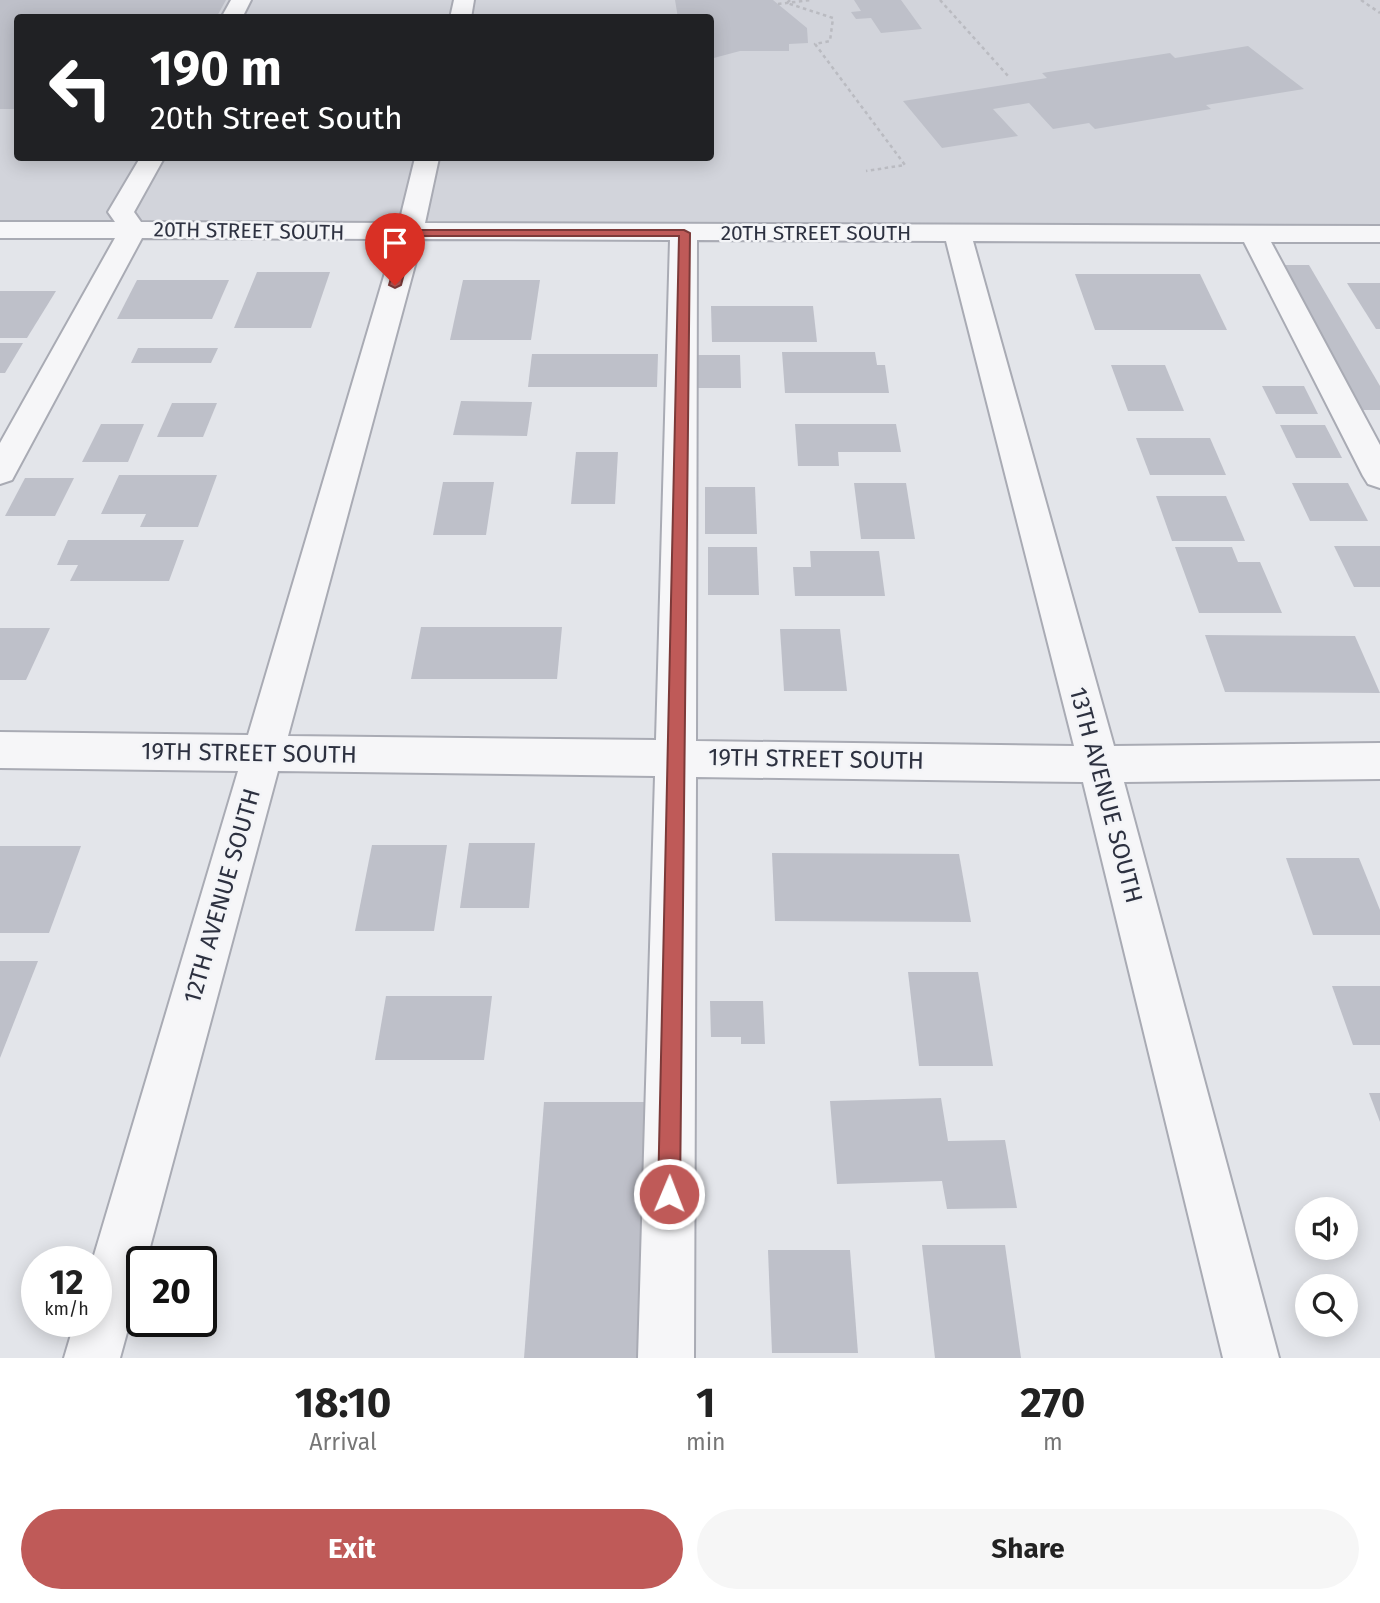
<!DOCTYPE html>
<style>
:root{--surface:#fff;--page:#f6f6f6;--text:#222;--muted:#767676;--accent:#bf5a58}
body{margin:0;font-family:"Fira Sans",sans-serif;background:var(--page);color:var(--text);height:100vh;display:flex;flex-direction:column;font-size:26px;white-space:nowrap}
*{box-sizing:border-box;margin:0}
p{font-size:23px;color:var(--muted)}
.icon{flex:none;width:38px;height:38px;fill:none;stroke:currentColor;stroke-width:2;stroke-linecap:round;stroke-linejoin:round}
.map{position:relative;height:1358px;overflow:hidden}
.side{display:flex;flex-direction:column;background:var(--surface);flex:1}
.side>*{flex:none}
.guide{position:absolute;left:14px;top:14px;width:700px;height:147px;border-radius:7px;box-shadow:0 4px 18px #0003;background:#202124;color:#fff;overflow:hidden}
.tools{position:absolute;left:1295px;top:1197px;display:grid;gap:14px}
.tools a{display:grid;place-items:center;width:63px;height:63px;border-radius:50%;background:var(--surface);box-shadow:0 4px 18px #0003;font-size:35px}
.speed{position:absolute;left:21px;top:1246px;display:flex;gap:14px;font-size:35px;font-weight:700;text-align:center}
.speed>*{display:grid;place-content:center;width:91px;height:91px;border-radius:50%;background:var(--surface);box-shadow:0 4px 18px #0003;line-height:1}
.speed small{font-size:18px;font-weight:400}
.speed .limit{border:4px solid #111;border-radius:10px;background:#fff;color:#111}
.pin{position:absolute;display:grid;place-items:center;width:60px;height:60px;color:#fff;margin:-72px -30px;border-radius:50% 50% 50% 0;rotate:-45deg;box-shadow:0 0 7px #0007}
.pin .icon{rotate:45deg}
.me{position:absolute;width:77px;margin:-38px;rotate:1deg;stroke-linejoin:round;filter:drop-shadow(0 0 5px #0008)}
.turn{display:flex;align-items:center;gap:24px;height:147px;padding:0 21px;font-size:32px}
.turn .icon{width:91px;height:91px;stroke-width:2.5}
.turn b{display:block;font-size:49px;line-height:60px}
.eta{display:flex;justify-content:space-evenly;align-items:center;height:119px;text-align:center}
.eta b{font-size:42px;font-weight:700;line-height:49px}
.cta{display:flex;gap:14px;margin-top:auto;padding:14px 21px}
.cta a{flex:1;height:80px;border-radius:42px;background:var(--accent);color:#fff;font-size:28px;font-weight:700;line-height:80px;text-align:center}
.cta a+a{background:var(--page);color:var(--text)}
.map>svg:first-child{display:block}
</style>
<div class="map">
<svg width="1380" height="1358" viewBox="0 0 1380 1358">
<rect width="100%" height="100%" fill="#e3e5ea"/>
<path fill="#d2d4db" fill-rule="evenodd" d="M 0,0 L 1380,0 L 1380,236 L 0,230 ZM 18,18 L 710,18 L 710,158 L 18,158 Z"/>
<g fill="#bec0c9">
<polygon points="0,0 226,0 216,18 18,18 18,109 0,109"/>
<polygon points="675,0 773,0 807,28 808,43 789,44 789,51 740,51 710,59 710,18 678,18"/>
<polygon points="854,0 901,0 922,29 881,33 871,18 856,19 851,12 861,11"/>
<polygon points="1248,46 1304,89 1206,105 1211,109 1095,129 1089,123 1053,129 1029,103 993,109 1018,136 942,148 903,101 1047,78 1042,73 1170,53 1175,58"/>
<polygon points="1281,265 1309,265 1380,386 1380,410 1362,410"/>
<polygon points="257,272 330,272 311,328 234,328"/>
<polygon points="1075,274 1200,274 1227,330 1095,330"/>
<polygon points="137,280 229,280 212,319 117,319"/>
<polygon points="463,280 540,280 531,340 450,340"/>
<polygon points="1347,283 1380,283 1380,329 1376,329"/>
<polygon points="0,291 56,291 27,338 0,338"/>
<polygon points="711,306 813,306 817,342 712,342"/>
<polygon points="0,343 23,343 5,373 0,373"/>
<polygon points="138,348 218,348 211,363 131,363"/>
<polygon points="782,352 875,352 877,365 885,365 889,393 785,393"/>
<polygon points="532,354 658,354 657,387 528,387"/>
<polygon points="695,355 740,355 741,388 695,388"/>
<polygon points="1111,365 1165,365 1184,411 1128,411"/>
<polygon points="1262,386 1304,386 1318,414 1276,414"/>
<polygon points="461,401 532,402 527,436 453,435"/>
<polygon points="172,403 217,403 203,437 157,437"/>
<polygon points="101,424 144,424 128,462 82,462"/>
<polygon points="795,424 896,424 901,452 838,452 839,466 798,466"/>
<polygon points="1280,425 1325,425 1342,458 1296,458"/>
<polygon points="1136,438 1210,438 1226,475 1150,475"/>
<polygon points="576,452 618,452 615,504 571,504"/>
<polygon points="119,475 217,475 198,527 140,527 146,514 101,514"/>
<polygon points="25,478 74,478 55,516 5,516"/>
<polygon points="443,482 494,482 486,535 433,535"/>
<polygon points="854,483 906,483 915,539 861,539"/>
<polygon points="1292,483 1348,483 1368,521 1310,521"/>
<polygon points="705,487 755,487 757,534 705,534"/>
<polygon points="1156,496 1226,496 1245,541 1172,541"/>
<polygon points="68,540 184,540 169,581 70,581 78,565 57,565"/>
<polygon points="1334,546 1380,546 1380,587 1354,587"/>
<polygon points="708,547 757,547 759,595 708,595"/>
<polygon points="1175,547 1232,547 1238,562 1260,562 1282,613 1199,613"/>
<polygon points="810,551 879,551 885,596 795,596 793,567 811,567"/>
<polygon points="421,627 562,627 557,679 411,679"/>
<polygon points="0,628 50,628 26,680 0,680"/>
<polygon points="780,629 840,629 847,691 784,691"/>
<polygon points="1205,635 1355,636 1380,693 1225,692"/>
<polygon points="469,843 535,843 529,908 460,908"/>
<polygon points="372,845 447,845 434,931 355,931"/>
<polygon points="0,846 81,846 49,933 0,933"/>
<polygon points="772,853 959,854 971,922 775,921"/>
<polygon points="1286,858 1359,858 1380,910 1380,935 1313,935"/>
<polygon points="0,961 38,961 0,1058"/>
<polygon points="908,972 978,972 993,1066 919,1066"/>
<polygon points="1332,986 1380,986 1380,1045 1353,1045"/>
<polygon points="386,996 492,996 484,1060 375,1060"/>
<polygon points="710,1001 763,1001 765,1044 741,1044 741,1037 711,1037"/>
<polygon points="1369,1093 1380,1093 1380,1122"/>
<polygon points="941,1098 948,1141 1005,1140 1017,1208 947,1209 942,1181 837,1184 830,1101"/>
<polygon points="544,1102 653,1102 648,1358 524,1358"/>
<polygon points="922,1245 1005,1245 1021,1358 935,1358"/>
<polygon points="768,1250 850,1250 858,1353 772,1353"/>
</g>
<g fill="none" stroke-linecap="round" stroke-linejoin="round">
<g stroke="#a9abb4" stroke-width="4">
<g id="minor">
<polygon points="231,0 251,0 242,18 221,18"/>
<polygon points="454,0 474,0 471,18 450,18"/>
<path d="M 140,158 L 164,158 L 134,212 L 141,222 L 399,223 L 415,158 L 439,158 L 425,223 L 1380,226 L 1380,242 L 1271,242 L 1380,445 L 1380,488 L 1368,484 L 1363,476 L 1244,242 L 973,241 L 1114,746 L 1380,743 L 1380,779 L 1124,782 L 1279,1358 L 1223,1358 L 1083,782 L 696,777 L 694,1358 L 638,1358 L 655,776 L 278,771 L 146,1262 L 142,1262 L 142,1278 L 120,1358 L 64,1358 L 75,1321 L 96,1321 L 96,1262 L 92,1262 L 238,771 L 0,768 L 0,732 L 248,735 L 395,239 L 142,238 L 12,480 L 0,484 L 0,443 L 115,238 L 0,238 L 0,222 L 115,222 L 108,212 ZM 422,239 L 670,240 L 656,740 L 288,736 ZM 697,240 L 946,241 L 1074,746 L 696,741 Z"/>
</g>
</g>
<g stroke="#babbc1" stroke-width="2.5" stroke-dasharray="3.5 3.5" stroke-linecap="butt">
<polyline points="790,0 787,3 833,18 830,41 815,44 905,165 866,171"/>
<polyline points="940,0 1009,77"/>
<polyline points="1361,0 1380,13"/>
<polyline points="778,4 811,0"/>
</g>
<use href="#minor" fill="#f6f6f8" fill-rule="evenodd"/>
</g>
<polygon fill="#bf5a58" stroke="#7c3a39" stroke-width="2" points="684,230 690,233 680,1194 676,1202 669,1205 661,1202 658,1194 679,236 414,236 401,285 395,288 389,285 404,233 410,230"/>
<g text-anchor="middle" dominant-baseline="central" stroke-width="5" stroke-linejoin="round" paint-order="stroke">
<g font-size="21" fill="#2d3140" stroke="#f3f4f7">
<text transform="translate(249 231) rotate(1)">20TH STREET SOUTH</text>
<text x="816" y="233">20TH STREET SOUTH</text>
</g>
<g font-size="24" fill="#2d3140" stroke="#f3f4f7">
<text transform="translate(249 753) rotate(1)">19TH STREET SOUTH</text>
<text transform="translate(816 759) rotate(1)">19TH STREET SOUTH</text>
<text transform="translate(1106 795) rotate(75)">13TH AVENUE SOUTH</text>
<text transform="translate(222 896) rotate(-74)">12TH AVENUE SOUTH</text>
</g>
</g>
</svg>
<div class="tools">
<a><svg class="icon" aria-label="sound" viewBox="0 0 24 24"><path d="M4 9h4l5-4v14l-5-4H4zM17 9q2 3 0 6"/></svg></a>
<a><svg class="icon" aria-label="search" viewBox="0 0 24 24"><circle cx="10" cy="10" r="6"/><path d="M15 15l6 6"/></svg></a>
</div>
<div class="speed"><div>12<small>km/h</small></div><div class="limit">20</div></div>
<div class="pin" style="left:395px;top:285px;background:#d93025"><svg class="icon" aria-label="arrive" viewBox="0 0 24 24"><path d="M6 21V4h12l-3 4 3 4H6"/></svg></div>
<svg class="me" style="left:669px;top:1194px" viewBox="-20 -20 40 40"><circle r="17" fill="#bf5a58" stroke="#fff" stroke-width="3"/><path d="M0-11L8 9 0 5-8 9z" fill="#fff"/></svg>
<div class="guide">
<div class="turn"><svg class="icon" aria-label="left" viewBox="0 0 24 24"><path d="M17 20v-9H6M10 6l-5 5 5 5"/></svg><div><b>190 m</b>20th Street South</div></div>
</div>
</div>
<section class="side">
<div class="eta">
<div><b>18:10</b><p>Arrival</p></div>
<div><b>1</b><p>min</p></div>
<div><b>270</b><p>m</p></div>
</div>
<div class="cta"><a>Exit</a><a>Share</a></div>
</section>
